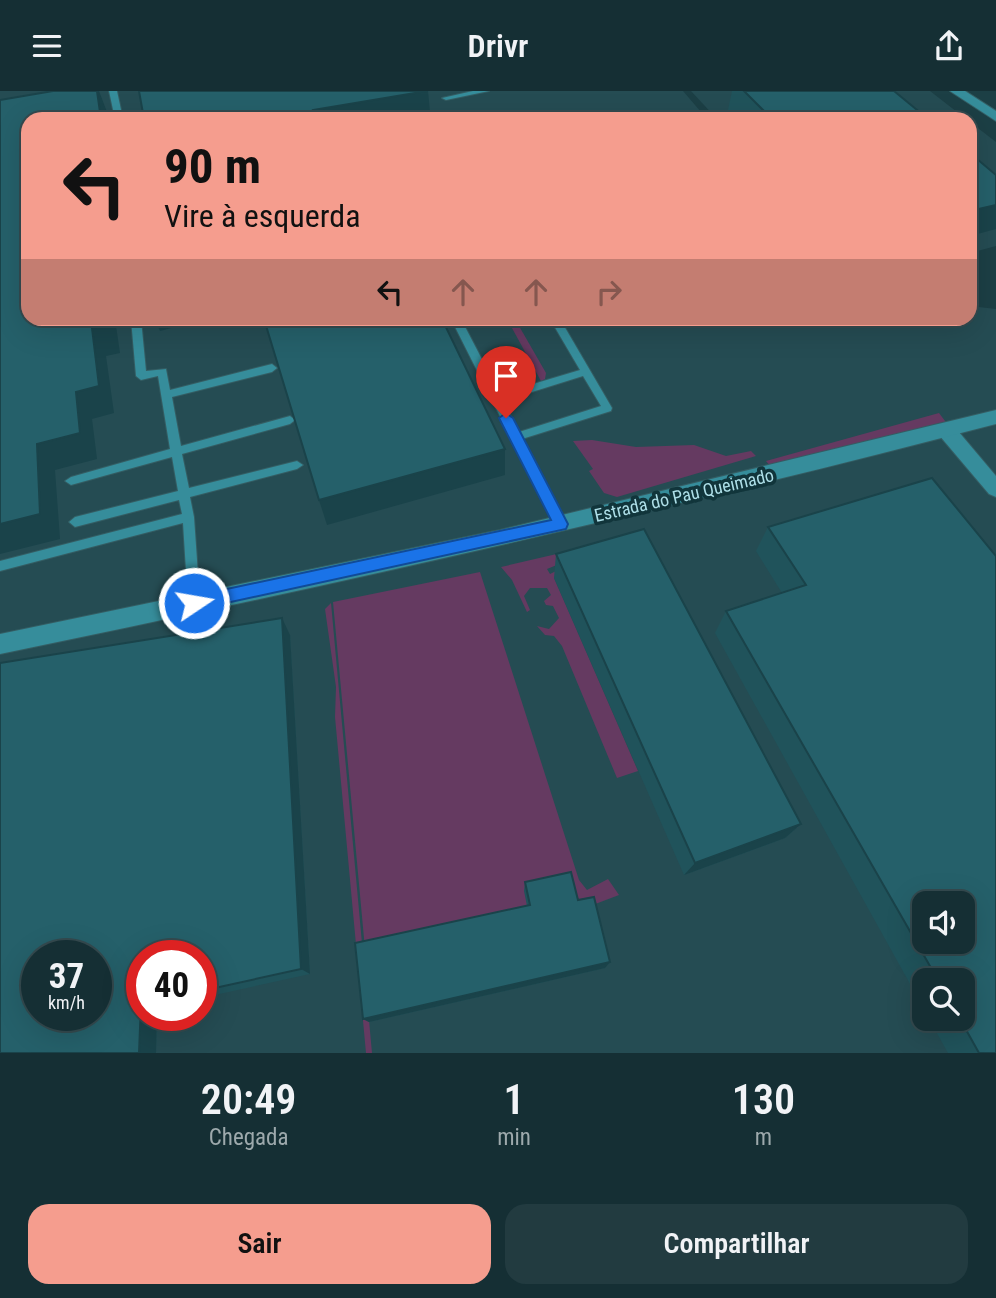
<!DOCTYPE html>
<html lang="pt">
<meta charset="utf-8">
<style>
:root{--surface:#152f34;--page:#223b40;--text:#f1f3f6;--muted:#9da9ac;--line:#344a4f;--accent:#f59d8e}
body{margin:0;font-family:"Roboto Condensed",sans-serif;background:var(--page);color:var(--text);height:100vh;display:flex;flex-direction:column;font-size:26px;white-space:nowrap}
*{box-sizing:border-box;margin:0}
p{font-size:23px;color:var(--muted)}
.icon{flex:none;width:38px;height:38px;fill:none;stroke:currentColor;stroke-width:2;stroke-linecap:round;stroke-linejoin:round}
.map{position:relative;height:962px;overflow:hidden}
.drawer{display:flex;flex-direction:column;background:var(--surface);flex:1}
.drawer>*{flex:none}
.hud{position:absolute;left:21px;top:21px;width:956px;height:214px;border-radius:21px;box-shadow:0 7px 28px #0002,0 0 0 2px var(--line);background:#f59d8e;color:#111;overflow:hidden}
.buttons{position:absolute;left:912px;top:800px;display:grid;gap:14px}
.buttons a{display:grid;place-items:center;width:63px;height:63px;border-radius:14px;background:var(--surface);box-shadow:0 7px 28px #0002,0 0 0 2px var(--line);font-size:35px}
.speed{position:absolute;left:21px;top:849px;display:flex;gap:14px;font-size:35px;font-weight:700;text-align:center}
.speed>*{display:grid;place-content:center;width:91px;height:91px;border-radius:50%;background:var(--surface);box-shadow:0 7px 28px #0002,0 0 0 2px var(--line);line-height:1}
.speed small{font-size:18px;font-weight:400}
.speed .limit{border:10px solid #d22;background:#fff;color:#111}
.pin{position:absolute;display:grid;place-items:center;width:60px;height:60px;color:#fff;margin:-72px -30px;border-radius:50% 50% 50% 0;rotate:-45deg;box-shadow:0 0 7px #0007}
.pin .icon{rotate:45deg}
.me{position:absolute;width:77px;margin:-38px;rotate:78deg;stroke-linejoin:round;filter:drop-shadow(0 0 5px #0008)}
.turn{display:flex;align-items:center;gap:24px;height:147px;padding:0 28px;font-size:32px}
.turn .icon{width:91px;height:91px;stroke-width:2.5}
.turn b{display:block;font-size:49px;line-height:60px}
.lanes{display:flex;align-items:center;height:66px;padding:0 28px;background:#0003;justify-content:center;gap:35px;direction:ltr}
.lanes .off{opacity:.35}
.eta{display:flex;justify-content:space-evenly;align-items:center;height:119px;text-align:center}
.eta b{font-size:42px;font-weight:600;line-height:49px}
.cta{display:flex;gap:14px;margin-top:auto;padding:14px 28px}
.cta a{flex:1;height:80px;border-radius:21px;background:var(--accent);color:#111;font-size:28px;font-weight:600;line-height:80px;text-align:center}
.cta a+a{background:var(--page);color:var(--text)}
header{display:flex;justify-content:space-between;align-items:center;height:91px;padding:0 28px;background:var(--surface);font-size:32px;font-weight:600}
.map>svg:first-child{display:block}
</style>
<header><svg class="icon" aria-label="menu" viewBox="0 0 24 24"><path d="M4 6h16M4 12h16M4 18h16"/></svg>Drivr<svg class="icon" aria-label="share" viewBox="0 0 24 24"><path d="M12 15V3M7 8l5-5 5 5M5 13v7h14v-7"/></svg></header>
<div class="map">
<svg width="996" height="962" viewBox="0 0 996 962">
<rect width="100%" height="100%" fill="#1c3f45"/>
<g fill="#254c53" fill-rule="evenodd">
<path d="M 0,0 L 683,0 L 707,28 L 28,28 L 28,228 L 970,228 L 970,215 L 996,218 L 996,962 L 0,962 ZM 924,812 L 962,812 L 962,850 L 924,850 ZM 37,864 L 96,864 L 96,924 L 37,924 ZM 142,864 L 201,864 L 201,924 L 142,924 ZM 924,889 L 962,889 L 962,928 L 924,928 Z"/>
<polygon points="691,0 930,0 966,28 717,28"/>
<polygon points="970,31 996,51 996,155 970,162"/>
</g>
<g fill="#653a61">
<polygon points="507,228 515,228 546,282 545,288 541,290"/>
<polygon points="939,322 948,334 771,376 766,370"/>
<polygon points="592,349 636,356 694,354 726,365 751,360 756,365 617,406 604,402 589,380 593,378 573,350"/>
<polygon points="643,443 798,736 782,742 574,467 547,478 550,483 560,478 554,487 638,680 617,687 562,555 554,545 545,544 537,535 549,538 559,527 553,515 546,514 544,510 551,504 547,497 530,497 524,505 530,519 527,521 512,489 501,476"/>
<polygon points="480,481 579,789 587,799 608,788 619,804 590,815 528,822 365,858 333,511"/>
<polygon points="331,512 372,962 366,962 335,626 336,596 325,518"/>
</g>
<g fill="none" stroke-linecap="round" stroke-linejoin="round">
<g stroke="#345d63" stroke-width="2">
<g id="lane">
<polygon points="109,0 117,0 123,28 115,28"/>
<polygon points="473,0 489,0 446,9 442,7"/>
<polygon points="455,20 459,22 458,24 435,28 419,28"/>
<polygon points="131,228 141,228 146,280 166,278 170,299 272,273 277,277 272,281 172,306 181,355 290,325 295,329 290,333 182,363 189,397 297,370 303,374 297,378 190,406 194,426 200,512 198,516 194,517 190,516 188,512 183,432 0,480 0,470 182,423 179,409 75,436 69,431 75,426 178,400 172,366 71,394 65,390 71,386 170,358 158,285 141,289 136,285"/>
<path d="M 451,228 L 461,228 L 500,303 L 580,279 L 550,228 L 560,228 L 612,317 L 611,320 L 522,348 L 566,433 L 564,436 L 556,436 ZM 583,285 L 601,315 L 519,341 L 503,310 Z"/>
</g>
</g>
<g stroke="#345d63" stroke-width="2">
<g id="street">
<polygon points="950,0 965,0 996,20 996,30"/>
<polygon points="946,332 953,334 996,385 996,406 989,403 939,344 937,339 939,334"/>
</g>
</g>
<g stroke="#345d63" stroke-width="2">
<path id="secondary" d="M 996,319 L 996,333 C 666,419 334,494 0,563 L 0,543 L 500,439 Z"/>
</g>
<use href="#lane" fill="#368d9b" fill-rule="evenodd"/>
<use href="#street" fill="#368d9b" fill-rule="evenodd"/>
<use href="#secondary" fill="#368d9b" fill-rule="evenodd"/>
</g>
<g fill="#20535b">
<polygon points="732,0 894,0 928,28 737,28 728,19"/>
<polygon points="932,387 996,962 948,962 929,928 962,928 962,889 924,889 924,918 715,542 726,520 782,502 756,460 768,436"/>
<polygon points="556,463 801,733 785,747 684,784 554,487"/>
<polygon points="290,544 310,883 201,907 201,864 142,864 142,924 157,924 156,962 0,962"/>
<polygon points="525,791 578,809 605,877 369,931 363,928 527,815 524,800"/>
</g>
<g fill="#1a434a">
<polygon points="97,0 99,0 107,21 108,28 101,28"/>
<polygon points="428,0 430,21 391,28 315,28 313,19"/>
<polygon points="996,114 996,138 970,145 970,120"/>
<polygon points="105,228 115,228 120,262 106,265 114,322 92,328 97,368 55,379 60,448 0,463 0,433 37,353 76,301 92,237"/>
<polygon points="173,228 175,236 160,240 156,232"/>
<polygon points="505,358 505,384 327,434 319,409"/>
<polygon points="282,527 290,544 310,883 301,878"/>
<polygon points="801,733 785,747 684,784 695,772"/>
<polygon points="610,871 605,877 369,931 363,928"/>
<polygon points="141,913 142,913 142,924 157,924 156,962 139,962"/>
</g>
<g fill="#25606a" stroke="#1a434a" stroke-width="2" fill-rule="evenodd">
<polygon points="53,0 97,0 101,28 28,28 28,228 105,228 106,234 92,237 99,295 76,301 80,342 37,353 40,423 0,433 0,9"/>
<polygon points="139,0 427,0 313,19 316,28 144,28"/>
<polygon points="744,0 894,0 928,28 772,28"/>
<polygon points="970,62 996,84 996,114 970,120"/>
<polygon points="156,228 172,228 172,229 156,232"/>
<polygon points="264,228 442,228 505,358 319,409"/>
<path d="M 932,387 L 996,465 L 996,962 L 979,962 L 960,928 L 962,928 L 962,889 L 938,889 L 726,520 L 806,494 L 768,436 ZM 924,812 L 962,812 L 962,850 L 924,850 Z"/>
<polygon points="644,438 801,733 695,772 556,463"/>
<path d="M 282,527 L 301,878 L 201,900 L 201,864 L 142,864 L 142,913 L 141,913 L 139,962 L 0,962 L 0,572 ZM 37,864 L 96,864 L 96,924 L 37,924 Z"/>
<polygon points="571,781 578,809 594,806 610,871 363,928 355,852 530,814 525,791"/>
</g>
<polygon fill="#1a73e8" stroke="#114b97" stroke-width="2" points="506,322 513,327 568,433 566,438 194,519 188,517 186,512 194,505 551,429 499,327"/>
<g text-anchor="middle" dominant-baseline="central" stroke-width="7" stroke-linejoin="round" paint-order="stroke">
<g font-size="18" fill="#addee7" stroke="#11353b">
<text transform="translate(684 404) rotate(-13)">Estrada do Pau Queimado</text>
</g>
</g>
</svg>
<div class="buttons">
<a><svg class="icon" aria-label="sound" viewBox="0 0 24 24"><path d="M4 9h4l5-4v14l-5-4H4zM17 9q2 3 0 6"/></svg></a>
<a><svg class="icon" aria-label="search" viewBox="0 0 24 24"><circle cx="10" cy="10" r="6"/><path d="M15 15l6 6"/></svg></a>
</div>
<div class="speed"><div>37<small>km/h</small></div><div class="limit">40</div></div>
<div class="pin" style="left:506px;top:327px;background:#d93025"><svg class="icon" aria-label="arrive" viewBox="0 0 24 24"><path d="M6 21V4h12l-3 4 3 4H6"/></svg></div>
<svg class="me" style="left:194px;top:512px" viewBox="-20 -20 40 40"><circle r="17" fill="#1a73e8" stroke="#fff" stroke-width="3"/><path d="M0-11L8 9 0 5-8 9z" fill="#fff"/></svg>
<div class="hud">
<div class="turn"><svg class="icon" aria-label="left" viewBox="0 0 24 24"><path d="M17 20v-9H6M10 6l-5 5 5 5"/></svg><div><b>90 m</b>Vire à esquerda</div></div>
<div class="lanes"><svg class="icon" aria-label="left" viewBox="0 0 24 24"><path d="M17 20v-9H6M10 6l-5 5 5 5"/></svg><svg class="icon off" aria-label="ahead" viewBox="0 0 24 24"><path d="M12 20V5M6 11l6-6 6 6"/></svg><svg class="icon off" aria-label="ahead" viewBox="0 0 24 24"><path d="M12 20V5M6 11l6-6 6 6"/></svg><svg class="icon off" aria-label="right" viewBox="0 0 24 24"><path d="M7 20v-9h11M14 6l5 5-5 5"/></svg></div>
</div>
</div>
<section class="drawer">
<div class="eta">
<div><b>20:49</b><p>Chegada</p></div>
<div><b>1</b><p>min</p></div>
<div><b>130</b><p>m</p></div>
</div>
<div class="cta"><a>Sair</a><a>Compartilhar</a></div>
</section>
